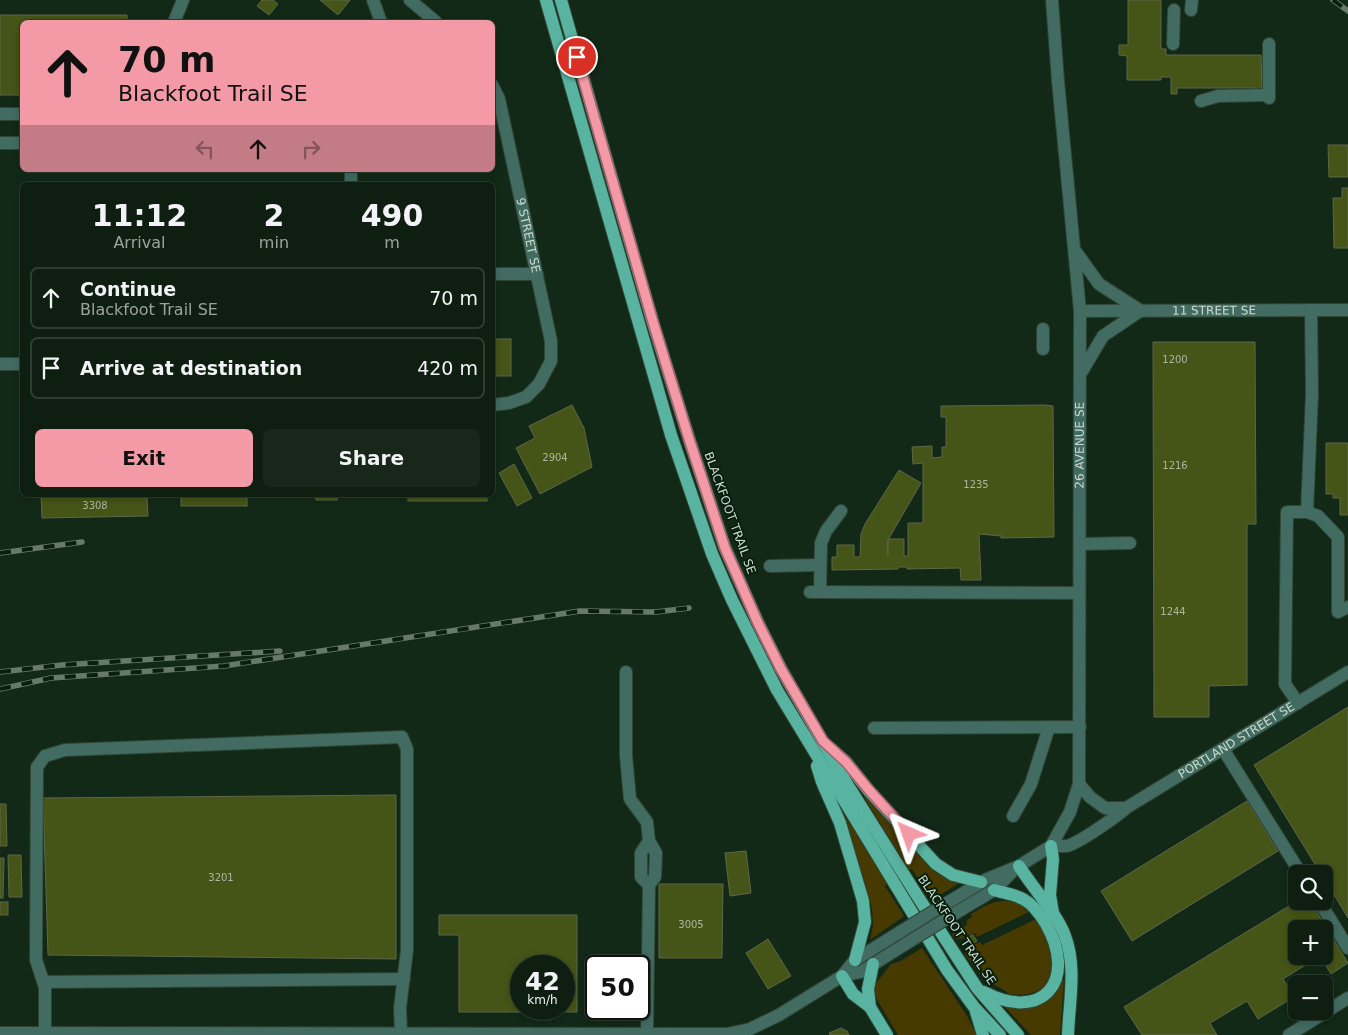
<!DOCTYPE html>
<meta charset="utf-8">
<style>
:root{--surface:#0e1f11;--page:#17271a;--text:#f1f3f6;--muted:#9ba29f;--line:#2e3d31;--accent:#f49aa7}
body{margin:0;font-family:"DejaVu Sans",sans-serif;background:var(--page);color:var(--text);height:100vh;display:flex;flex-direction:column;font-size:19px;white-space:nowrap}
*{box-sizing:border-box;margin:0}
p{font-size:16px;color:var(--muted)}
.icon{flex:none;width:28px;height:28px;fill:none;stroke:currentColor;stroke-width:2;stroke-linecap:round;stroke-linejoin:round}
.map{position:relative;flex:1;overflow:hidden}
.panel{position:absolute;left:20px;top:182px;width:475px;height:315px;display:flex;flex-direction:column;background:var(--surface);border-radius:8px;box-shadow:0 2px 8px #0003,0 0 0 1px var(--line)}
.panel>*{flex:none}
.top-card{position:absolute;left:20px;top:20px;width:475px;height:152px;border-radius:8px;box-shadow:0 2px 8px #0003,0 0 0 1px var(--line);background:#f49aa7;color:#111;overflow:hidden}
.tools{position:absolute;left:1288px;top:865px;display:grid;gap:10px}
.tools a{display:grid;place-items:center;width:45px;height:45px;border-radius:8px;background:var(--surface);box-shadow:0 2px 8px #0003,0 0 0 1px var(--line);font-size:25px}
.speed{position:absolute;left:510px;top:955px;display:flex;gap:10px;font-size:25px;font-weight:700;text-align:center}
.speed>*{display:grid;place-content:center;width:65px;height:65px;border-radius:50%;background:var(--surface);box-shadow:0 2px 8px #0003,0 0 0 1px var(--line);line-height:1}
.speed small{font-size:12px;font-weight:400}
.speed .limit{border:2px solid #111;border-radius:8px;background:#fff;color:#111}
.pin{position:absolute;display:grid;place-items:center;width:42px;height:42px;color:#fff;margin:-21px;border:2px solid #fff;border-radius:50%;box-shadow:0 1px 5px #0007}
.me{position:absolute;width:55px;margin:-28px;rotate:317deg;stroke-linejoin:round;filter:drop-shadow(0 0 4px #0008)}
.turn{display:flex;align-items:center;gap:18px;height:105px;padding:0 15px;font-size:22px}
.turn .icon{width:65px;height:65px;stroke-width:2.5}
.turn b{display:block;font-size:35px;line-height:42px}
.lanes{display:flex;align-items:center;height:48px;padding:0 15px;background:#0003;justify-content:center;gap:25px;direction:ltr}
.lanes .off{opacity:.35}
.eta{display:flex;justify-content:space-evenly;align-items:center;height:85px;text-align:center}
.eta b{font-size:30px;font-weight:600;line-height:35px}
.action{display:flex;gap:10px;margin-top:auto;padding:10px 15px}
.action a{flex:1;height:58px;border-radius:8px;background:var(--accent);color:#111;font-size:20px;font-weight:600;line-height:58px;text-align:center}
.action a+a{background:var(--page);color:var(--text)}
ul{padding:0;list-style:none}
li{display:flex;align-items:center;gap:15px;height:62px;margin:0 10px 8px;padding:0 5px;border:2px solid var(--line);border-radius:8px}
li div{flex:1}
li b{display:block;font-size:19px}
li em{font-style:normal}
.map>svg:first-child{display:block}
</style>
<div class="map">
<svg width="1348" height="1035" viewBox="0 0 1348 1035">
<rect width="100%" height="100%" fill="#122917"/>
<g fill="#473a01">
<polygon points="865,796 939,874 959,883 932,900 912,869 909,870 864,797"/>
<polygon points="841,810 888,883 885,886 904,916 870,940 873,925 872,907"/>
<path d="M 1014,900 L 1031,911 L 977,937 L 975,933 L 966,938 L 955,939 L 952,934 L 967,925 L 967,920 L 972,917 L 971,914 C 985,906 996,898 1013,902 Z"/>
<path d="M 1036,919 C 1040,926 1045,933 1048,940 C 1050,945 1050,951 1051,956 C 1056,986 1037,998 1009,994 L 1006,991 L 985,980 L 965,955 L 969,947 L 980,942 L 982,945 Z"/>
<polygon points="922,948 967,1016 977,1035 898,1035 876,998 874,986 891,964 901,961"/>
<polygon points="1061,980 1064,980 1060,1035 1031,1035 1004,1006 1020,1008"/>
</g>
<g fill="#455417" stroke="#5e674a" fill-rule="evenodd">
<polygon points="262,0 273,0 278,4 269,15 257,6"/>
<polygon points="320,0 350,0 338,15"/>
<polygon points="1128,0 1161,0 1161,49 1166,49 1166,55 1261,55 1262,93 1255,93 1255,88 1177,88 1177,94 1171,94 1171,77 1161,77 1161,80 1127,80 1127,56 1119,55 1119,45 1128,45"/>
<polygon points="0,15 127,15 127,22 22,22 22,95 0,95"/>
<polygon points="1328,145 1348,145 1348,177 1329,177"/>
<polygon points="1342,188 1348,188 1348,248 1334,248 1333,198 1342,198"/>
<rect x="492" y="339" width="19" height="37"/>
<polygon points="1153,342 1255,342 1256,524 1247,524 1247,685 1209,686 1209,717 1154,717"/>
<polygon points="572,405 584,428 592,467 540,494 516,448 535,438 529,426"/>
<polygon points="1045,405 1053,406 1054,537 1001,538 1001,536 979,534 981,580 961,580 960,568 907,569 907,567 898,567 898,569 832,570 832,557 837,557 837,545 854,545 854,557 860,557 861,534 865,524 899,470 921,483 888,540 887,556 888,556 888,539 904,539 904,556 908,556 908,523 923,523 923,463 913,464 912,447 932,446 932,458 942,457 942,447 946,447 946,417 941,417 941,406"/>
<polygon points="1326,443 1348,443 1348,515 1340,515 1340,498 1333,498 1333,494 1326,494"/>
<polygon points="514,464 532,498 517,506 499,473"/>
<polygon points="41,495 147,495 148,516 42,518"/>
<rect x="181" y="495" width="66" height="11"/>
<rect x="316" y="495" width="21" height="5"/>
<rect x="408" y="495" width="79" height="6"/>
<polygon points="1348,707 1348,918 1324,878 1324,874 1321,874 1254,765"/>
<polygon points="396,795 396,959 48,955 43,798"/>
<polygon points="1247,801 1278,851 1132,941 1101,891"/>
<polygon points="0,804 6,804 7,846 0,846"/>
<polygon points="746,851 751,893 730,896 725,853"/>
<polygon points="8,855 21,855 22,897 9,897"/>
<polygon points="0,858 4,858 3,898 0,898"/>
<polygon points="659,884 723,884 722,958 659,958"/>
<polygon points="1297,901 1310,901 1348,963 1331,974 1320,956 1324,956 1324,929 1296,929 1296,956 1320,956 1283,979 1294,997 1258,1019 1247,1001 1210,1023 1217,1035 1142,1035 1124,1007"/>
<rect x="0" y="902" width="8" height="13"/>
<path d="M 439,915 L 577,915 L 577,1012 L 459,1012 L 459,935 L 439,935 ZM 521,966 L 564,966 L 564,1009 L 521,1009 Z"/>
<polygon points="973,935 977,941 971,945 967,938"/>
<polygon points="768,939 791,976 768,989 746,953"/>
<polygon points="841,1028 847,1031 849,1035 830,1035 829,1033"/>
</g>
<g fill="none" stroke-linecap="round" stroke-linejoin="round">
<g stroke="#304534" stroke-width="14">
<g id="minor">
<polyline points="373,0 381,22"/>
<polyline points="410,0 436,22"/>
<polyline points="1191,10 1192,0"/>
<polyline points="174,22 183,0"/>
<polyline points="1173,44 1174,10"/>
<path id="s1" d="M 492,85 L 499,99 L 551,341 L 551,361 L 539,384 L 526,397 L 509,403 L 492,405"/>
<polyline points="1269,98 1269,44"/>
<polyline points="1201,101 1218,96 1269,95"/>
<polyline points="0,114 22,114"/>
<polyline points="0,143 22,143"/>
<polyline points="351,185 351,170"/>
<polyline points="1076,252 1099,284 1141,311"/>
<polyline points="492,274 537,274"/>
<path id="s2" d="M 1080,311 L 1348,310"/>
<polyline points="1043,329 1043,349"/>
<polyline points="0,364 22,364"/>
<polyline points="1081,373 1103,336 1140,311"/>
<polyline points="1307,512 1318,516 1338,537 1338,612 1348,607"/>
<polyline points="1080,544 1130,543"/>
<polyline points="770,566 820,565"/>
<polyline points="810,592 1079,593"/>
<polyline points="820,592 821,543 826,531 841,511"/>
<polyline points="626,672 626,756 630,799 647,822 649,841 656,853 655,877 649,885 647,1035"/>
<polyline points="1298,703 1285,684 1287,512 1307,512 1312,394 1311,310"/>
<polyline points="874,728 1080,727"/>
<polyline points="1223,749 1301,874"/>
<polyline points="1079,784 1090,797 1105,808 1126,808"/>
<polyline points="1013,816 1031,784 1049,727"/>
<polyline points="649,841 641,853 641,877 649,885"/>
<path id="s3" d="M 1051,846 C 1056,846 1062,846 1067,846 C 1079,843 1116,817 1126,808 L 1348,672"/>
<polyline points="1319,901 1348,948"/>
<path id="s4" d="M 947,903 L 987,879 L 1019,866 L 1051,846 L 1070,812 L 1079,784 L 1080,311 L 1058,81 L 1052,0"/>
<polyline points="954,914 994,890 1012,872"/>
<polyline points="842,976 861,972 907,943"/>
<polyline points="43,982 404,979"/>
<polyline points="0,1033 727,1034 750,1029 779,1015 842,976 855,960 900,932"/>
<polyline points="45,1033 45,987 36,960 37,767 45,756 65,750 402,737 407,749 407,950 400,1008 401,1033"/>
<polyline points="1289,1035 1348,998"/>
</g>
</g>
<g stroke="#304534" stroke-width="14">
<g id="major">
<polyline points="546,0 671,435 712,554 732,600 777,690 947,970 974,1007 1000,1035"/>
<polyline points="561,0 653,323 690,442 725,548 758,623 781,669 847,784 918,897 977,988 1018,1035"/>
<polyline points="831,749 846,762 869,791 936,864 953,875 981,882"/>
<polyline points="817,766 822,782 840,823 863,901 865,922 855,960"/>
<polyline points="1051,846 1053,859 1050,895 1053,913"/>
<path d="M 1019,866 C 1032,887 1058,915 1065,936 C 1077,967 1069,1003 1068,1035"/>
<polyline points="842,976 853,994 870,1007 887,1035"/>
<path d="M 984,992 C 1043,1023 1078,980 1046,924 C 1040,914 1033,904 1023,899 C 1014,894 1003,893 994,890"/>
<polyline points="870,1007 868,989 873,964"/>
<polyline points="976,1012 983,1035"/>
</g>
</g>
<use href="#minor" stroke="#426b61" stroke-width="12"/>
<use href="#major" stroke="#58b3a0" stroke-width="12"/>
<g stroke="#677a6a" stroke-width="5.5">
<g id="rail">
<polyline points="1333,0 1348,11"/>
<polyline points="0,553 82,542"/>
<polyline points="0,672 62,665 280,651"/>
<polyline points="0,689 51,678 224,666 580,611 656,612 689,608"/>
</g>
</g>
<use href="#rail" stroke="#081f0e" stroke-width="4" stroke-dasharray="11" stroke-linecap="butt"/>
<g stroke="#304534" stroke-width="14" stroke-linecap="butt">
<g id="minor-bridge">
<polyline points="900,932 947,903"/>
<polyline points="907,943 954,914"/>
</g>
</g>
<use href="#minor-bridge" stroke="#426b61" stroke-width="12"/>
</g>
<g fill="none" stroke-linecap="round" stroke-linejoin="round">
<g stroke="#9f646d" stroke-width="12">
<polyline id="route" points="577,57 653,322 690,442 725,548 758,623 781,669 823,741 846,762 869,790 909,834"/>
</g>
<use href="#route" stroke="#f49aa7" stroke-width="9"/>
</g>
<g text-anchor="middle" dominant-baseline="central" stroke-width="4" stroke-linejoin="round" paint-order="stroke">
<g font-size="10" fill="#aab8a0">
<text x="1175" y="359">1200</text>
<text x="555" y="457">2904</text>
<text x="1175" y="465">1216</text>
<text x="976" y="484">1235</text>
<text x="95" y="505">3308</text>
<text x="1173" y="611">1244</text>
<text x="221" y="877">3201</text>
<text x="691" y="924">3005</text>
</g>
<g font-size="12" fill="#ccdace" stroke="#081f0e">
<text stroke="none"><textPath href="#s1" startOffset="155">9 STREET SE</textPath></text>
<text stroke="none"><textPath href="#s2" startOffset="134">11 STREET SE</textPath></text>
<text stroke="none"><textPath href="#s4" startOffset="526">26 AVENUE SE</textPath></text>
<text transform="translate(730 513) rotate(70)">BLACKFOOT TRAIL SE</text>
<text stroke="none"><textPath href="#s3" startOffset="216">PORTLAND STREET SE</textPath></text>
<text transform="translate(957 930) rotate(56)">BLACKFOOT TRAIL SE</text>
</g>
</g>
</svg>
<div class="tools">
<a><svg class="icon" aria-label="search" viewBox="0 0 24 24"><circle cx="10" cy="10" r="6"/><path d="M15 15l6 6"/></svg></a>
<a>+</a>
<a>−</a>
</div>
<div class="speed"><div>42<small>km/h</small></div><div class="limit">50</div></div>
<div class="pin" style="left:577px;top:57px;background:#d93025"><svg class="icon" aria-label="arrive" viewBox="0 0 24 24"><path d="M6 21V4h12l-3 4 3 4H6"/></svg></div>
<svg class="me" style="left:909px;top:834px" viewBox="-20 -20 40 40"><path d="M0-17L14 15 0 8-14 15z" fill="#f49aa7" stroke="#fff" stroke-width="4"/></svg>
<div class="top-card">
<div class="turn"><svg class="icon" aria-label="ahead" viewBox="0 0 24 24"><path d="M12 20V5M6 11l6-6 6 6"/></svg><div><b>70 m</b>Blackfoot Trail SE</div></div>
<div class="lanes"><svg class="icon off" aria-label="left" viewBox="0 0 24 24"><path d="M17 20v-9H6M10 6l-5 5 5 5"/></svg><svg class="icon" aria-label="ahead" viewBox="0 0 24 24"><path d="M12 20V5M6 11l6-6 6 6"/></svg><svg class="icon off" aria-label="right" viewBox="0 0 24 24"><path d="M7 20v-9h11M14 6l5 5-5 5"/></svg></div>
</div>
<section class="panel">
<div class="eta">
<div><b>11:12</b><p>Arrival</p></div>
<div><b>2</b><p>min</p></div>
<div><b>490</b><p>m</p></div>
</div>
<ul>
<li><svg class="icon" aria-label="ahead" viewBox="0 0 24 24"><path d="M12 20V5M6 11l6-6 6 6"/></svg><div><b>Continue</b><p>Blackfoot Trail SE</p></div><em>70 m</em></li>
<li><svg class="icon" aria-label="arrive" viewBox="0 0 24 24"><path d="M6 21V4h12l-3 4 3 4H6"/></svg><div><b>Arrive at destination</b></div><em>420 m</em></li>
</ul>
<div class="action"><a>Exit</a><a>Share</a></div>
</section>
</div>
